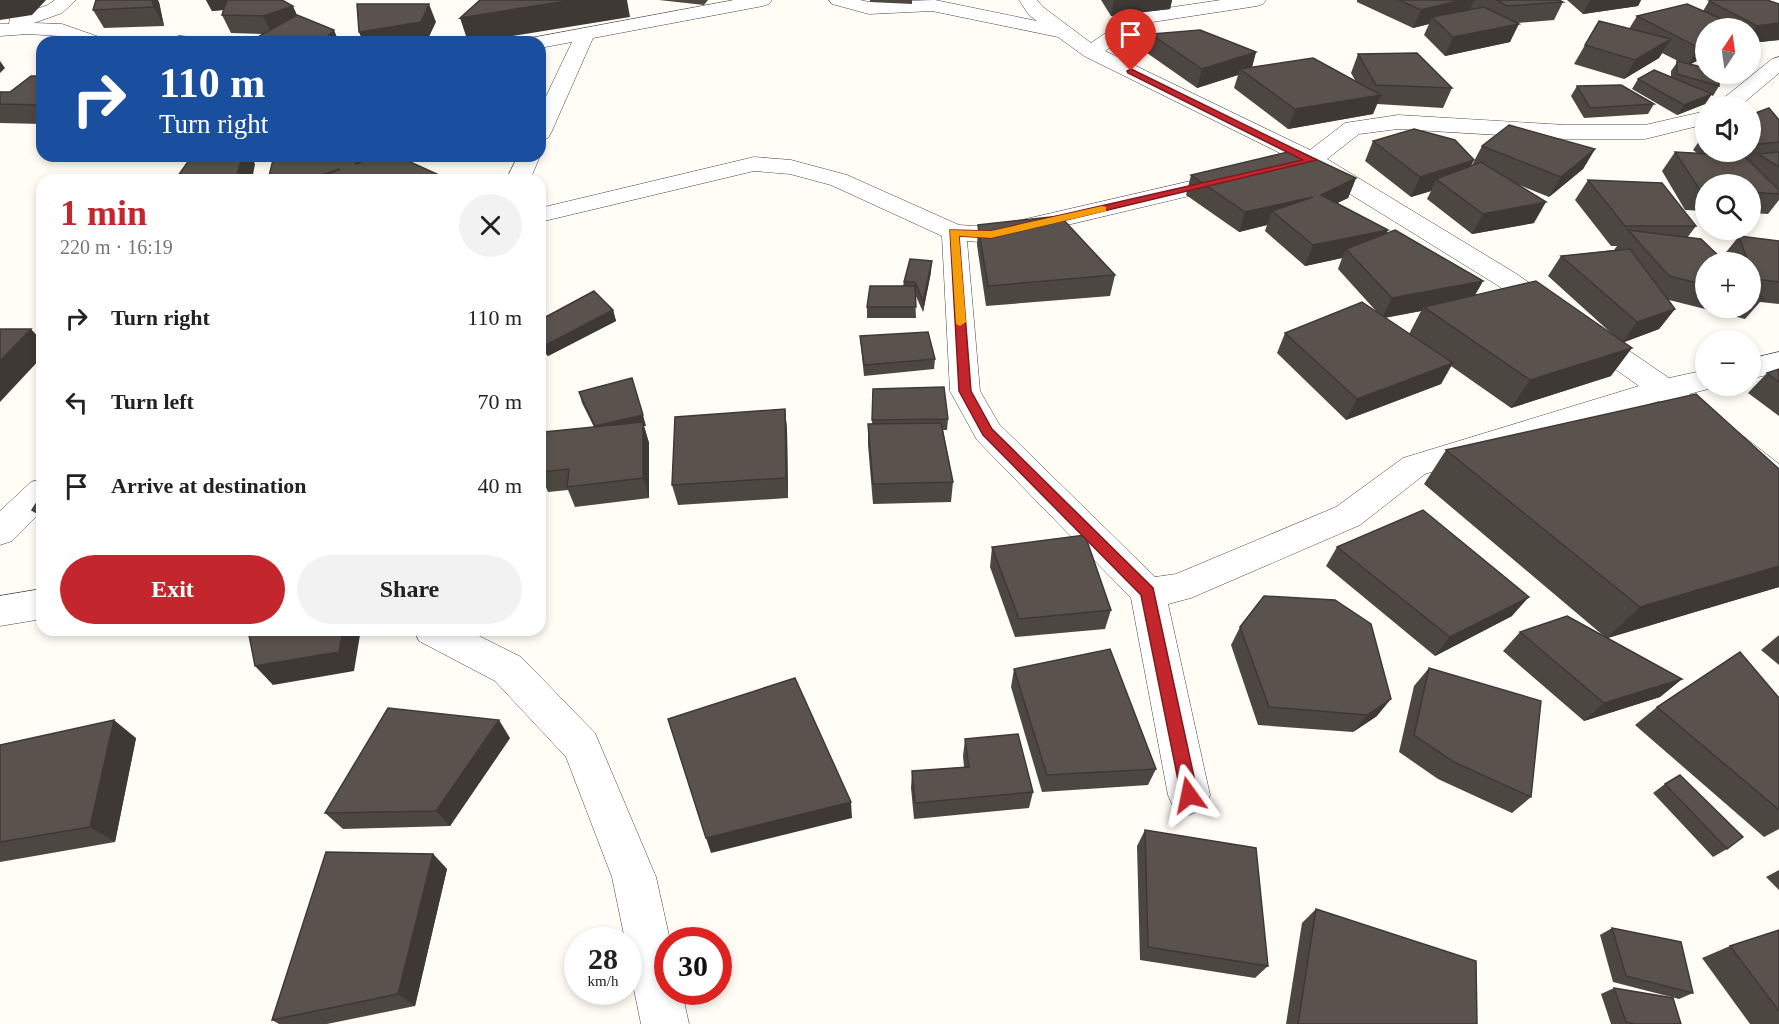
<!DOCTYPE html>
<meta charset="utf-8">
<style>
:root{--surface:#fff;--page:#f2f2f2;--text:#222;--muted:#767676;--accent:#c4262e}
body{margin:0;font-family:Georgia,serif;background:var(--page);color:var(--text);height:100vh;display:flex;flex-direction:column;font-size:22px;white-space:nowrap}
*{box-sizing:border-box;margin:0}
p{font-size:20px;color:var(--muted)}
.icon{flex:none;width:33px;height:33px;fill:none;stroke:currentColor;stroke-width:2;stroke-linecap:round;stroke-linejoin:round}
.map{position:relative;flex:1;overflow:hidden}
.details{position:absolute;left:36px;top:174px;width:510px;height:462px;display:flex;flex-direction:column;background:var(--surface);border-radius:18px;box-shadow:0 3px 9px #0003}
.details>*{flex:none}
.hud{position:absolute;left:36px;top:36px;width:510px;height:126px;border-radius:18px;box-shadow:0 3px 9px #0003;background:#1a4fa0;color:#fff;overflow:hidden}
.needle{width:39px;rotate:13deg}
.buttons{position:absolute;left:1695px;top:18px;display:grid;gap:12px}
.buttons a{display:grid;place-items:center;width:66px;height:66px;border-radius:50%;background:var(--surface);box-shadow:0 3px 9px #0003;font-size:30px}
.speed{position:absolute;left:564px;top:927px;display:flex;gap:12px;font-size:30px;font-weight:700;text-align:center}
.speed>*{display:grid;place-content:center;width:78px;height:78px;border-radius:50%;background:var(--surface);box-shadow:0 3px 9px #0003;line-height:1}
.speed small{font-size:15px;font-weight:400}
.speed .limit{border:9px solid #d22;background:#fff;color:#111}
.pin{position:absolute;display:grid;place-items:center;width:51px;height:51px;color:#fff;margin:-62px -26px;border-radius:50% 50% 50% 0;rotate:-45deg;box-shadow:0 0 6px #0007}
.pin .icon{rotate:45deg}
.me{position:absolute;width:66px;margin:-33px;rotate:348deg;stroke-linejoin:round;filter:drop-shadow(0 0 4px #0008)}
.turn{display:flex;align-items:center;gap:21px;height:126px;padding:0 24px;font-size:27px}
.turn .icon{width:78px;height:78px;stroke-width:2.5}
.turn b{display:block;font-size:42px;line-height:51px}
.round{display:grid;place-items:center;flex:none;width:63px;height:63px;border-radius:32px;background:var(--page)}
.headline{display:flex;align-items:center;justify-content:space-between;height:102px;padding:0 24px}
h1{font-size:36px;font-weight:700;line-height:45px;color:var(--accent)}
.primary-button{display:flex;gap:12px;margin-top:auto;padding:12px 24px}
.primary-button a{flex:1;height:69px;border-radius:36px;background:var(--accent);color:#fff;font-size:24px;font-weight:700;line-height:69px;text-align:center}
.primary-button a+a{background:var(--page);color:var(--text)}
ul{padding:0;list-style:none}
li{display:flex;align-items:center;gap:18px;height:84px;padding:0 24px}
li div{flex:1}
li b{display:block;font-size:22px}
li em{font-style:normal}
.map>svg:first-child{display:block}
</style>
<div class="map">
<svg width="1779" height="1024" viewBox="0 0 1779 1024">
<rect width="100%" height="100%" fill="#fffdf5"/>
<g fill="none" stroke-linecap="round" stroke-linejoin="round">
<g stroke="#444" stroke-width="1">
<g id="minor">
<polygon points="55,0 76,0 62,13 34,23 62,24 102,38 105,42 77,42 59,36 28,34 0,36 0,24 9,24 10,18 48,5"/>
<polygon points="734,0 772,0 769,4 763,6 593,38 551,133 548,138 540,140 540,109 572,42 540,48 540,42 528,42 531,38"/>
<path d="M 829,0 L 860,0 L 869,2 L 935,0 L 1037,21 L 1029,15 L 1019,0 L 1037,0 L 1043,7 L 1091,43 L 1133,14 L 1140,12 L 1221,0 L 1266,0 L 1263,4 L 1257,6 L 1146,23 L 1105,51 L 1310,150 L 1345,123 L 1398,115 L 1566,125 L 1645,125 L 1706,111 L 1706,124 L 1645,139 L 1566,139 L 1398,129 L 1359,134 L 1327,159 L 1515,273 L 1669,378 L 1706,370 L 1706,386 L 1716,387 L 1689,394 L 1779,464 L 1779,493 L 1768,489 L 1659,401 L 1425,474 L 1360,525 L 1191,598 L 1168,604 L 1210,795 L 1204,809 L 1189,815 L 1174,809 L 1168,795 L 1131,598 L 977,440 L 950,391 L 942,236 L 831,185 L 790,174 L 754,171 L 540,222 L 540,208 L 754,157 L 791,160 L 847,175 L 959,225 L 991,227 L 1290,158 L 1084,56 L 1058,37 L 932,11 L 869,14 L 832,4 ZM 1308,168 L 1497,285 L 1639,386 L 1403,458 L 1336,507 L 1176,574 L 1155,577 L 999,424 L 980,391 L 967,241 L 991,243 Z"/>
<polygon points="1779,57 1779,73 1740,106 1718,106 1720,101 1772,59"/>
<polygon points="518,156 540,156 530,180 506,180"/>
<polygon points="1779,352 1779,372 1750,379 1750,359"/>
<polygon points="42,479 42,511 12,541 0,545 0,511 31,482"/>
<polygon points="42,589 42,619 0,626 0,596"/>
<polygon points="414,630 467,630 521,657 595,733 656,877 670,940 668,940 668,992 682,992 689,1024 641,1024 628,960 628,940 625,940 612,877 566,757 495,681 419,641"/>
</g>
</g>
<use href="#minor" fill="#fff" fill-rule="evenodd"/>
</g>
<g fill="#4d4742" fill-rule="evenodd">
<polygon points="206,0 297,15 263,34 231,33 222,15 223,10 212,11"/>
<polygon points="659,0 708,0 704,5"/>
<polygon points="870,0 912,0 912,4 870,2"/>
<polygon points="1101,0 1172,0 1170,9 1111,16"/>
<polygon points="1357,0 1559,0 1563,2 1554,20 1517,23 1510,42 1445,56 1424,35 1429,24 1413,28 1357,2"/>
<polygon points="1567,0 1641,0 1638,6 1583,14"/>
<polygon points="1709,1 1779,4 1779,40 1750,43 1750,28 1706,28 1706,56 1691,64 1719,86 1713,96 1711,95 1705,104 1677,115 1632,89 1638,79 1671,77 1671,71 1678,61 1662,53 1659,58 1624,79 1574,64 1585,45 1629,29 1637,16 1703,11"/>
<polygon points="159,2 164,26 104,28 93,10"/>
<polygon points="1151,34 1256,52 1252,67 1356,82 1351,73 1358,54 1452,88 1443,108 1377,104 1373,114 1288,129 1234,88 1238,75 1197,88 1147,53"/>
<polygon points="42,76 42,124 0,123 0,92 10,92"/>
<polygon points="1577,86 1654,104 1648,114 1584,118 1571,96"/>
<polygon points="1750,115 1779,120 1779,200 1768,214 1750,213 1750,184 1706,184 1706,211 1685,210 1662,171 1675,152 1697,153 1693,150 1706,131 1706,152 1750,152"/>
<polygon points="1373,141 1471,166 1472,165 1482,146 1595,149 1583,169 1549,197 1514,183 1534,223 1472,234 1427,199 1431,191 1411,197 1365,161"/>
<path d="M 1191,175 L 1356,178 L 1348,198 L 1337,203 L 1388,230 L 1386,233 L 1483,281 L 1475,295 L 1611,333 L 1548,276 L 1561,256 L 1614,250 L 1617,246 L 1611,246 L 1575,200 L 1588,180 L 1696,226 L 1687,238 L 1706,262 L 1706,308 L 1750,308 L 1750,262 L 1725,262 L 1723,256 L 1739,236 L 1779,241 L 1779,304 L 1760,302 L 1745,319 L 1669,300 L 1675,309 L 1659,329 L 1624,342 L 1611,376 L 1511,408 L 1451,366 L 1441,384 L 1346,420 L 1277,353 L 1285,333 L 1376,311 L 1338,269 L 1342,258 L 1305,266 L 1265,231 L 1267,225 L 1239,232 L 1186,195 ZM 1421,311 L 1409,334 L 1385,318 Z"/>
<polygon points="978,225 1115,275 1110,296 986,306 977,245"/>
<polygon points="931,272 923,312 915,294 916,318 867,318 867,307 903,286 904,282"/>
<polygon points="613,310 616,321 548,356 540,349 540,320"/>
<polygon points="860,336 935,359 934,369 864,376"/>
<polygon points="1779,369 1779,416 1748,393 1767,373"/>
<polygon points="873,389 948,419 947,430 943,430 953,482 951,502 873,504 868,445 868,424 872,424"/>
<polygon points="579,392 646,426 644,426 649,443 649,498 575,507 568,490 548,492 540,472 594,427 582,403"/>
<polygon points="785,409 787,430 788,498 678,505 672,485"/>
<polygon points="1446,450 1779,587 1608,638 1682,679 1660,697 1584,721 1503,651 1520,632 1605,637 1424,484"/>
<polygon points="992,547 1111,610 1105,629 1015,637 990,567"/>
<polygon points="1337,547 1512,616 1435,656 1326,566"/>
<polygon points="1240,627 1377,716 1353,732 1258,725 1231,645"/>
<polygon points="1779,635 1779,665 1761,650"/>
<polygon points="1429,668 1531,797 1512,813 1438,779 1399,752 1414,686"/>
<polygon points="1014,669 1156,769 1148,785 1042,792 1011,687"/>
<polygon points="1779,698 1779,829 1764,837 1635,725 1657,707"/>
<polygon points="136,738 115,842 0,862 0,745"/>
<polygon points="510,738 450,826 343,829 325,813"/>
<polygon points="965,739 1033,792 1029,808 914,819 911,788 912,771 964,767 963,756"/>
<polygon points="1665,784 1727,849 1713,857 1653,793"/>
<polygon points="1145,830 1268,966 1255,978 1140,960 1137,846"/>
<polygon points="433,854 447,869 415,1006 327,1024 279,1024 272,1020"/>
<polygon points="1779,870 1779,890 1766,877"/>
<polygon points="1316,909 1477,1024 1286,1024 1302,923"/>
<polygon points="1612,928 1693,993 1679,999 1613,982 1600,935"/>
<polygon points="1779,930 1779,1024 1750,1024 1702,958 1730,946"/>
<polygon points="1614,988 1681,1024 1611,1024 1601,994"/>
</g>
<g fill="#3f3936">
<polygon points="0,0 46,0 32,15 0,20"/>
<polygon points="152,0 158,0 159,2 164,26 154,7"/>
<polygon points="206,0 274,0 276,5 212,11"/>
<polygon points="572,0 627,0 630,17 476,42 468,42 460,18"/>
<polygon points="1114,0 1172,0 1170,9 1111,16"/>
<polygon points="1461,0 1474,0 1468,14 1432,17 1429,24 1413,28 1421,10"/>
<polygon points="1590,0 1641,0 1638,6 1583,14"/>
<polygon points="429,4 436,22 427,41 419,42 363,42 359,32"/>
<polygon points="293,6 301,24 272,34 263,16"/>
<polygon points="1779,23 1779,40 1750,43 1750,35 1757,26"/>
<polygon points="1519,24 1510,42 1445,56 1453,37"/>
<polygon points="334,30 339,42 322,42"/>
<polygon points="1671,39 1659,58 1624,79 1635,60"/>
<polygon points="1706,44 1706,56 1687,66 1699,48"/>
<polygon points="1256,52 1251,71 1240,69 1238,75 1197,88 1202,69"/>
<polygon points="0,61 5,68 0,73"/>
<polygon points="1712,94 1705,104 1677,115 1684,105"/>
<polygon points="1381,95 1373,114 1288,129 1295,109"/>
<polygon points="1595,149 1583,169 1549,197 1561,177"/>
<polygon points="242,156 251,156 255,164 252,180 236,180"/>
<polygon points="357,156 367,156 365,180 356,164"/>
<polygon points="1474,160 1464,180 1436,179 1431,191 1411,197 1420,177"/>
<polygon points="340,169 322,177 323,180 306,180"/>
<polygon points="437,174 440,180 427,180"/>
<polygon points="1356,178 1348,198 1313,215 1321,195"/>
<polygon points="1313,197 1272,211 1267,225 1239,232 1245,212"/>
<polygon points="1546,202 1534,223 1472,234 1483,214"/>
<polygon points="1388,230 1379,250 1346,249 1342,258 1305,266 1313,245"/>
<polygon points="932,261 931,272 923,312 923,301"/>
<polygon points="1483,281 1471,302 1424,307 1421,311 1382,318 1392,298"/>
<polygon points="1675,309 1659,329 1622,343 1637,322"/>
<polygon points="613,310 616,321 548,356 544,346"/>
<polygon points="31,329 42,341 42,357 0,402 0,361"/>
<polygon points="1632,348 1611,376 1511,408 1530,380"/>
<polygon points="1453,363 1441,384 1346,420 1357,399"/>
<polygon points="785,409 787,430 788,498 786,478"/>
<polygon points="643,415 646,426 644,426 649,443 649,498 643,478 598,436 595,426"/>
<polygon points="1779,566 1779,587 1607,638 1640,607"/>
<polygon points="1529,597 1512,616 1435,656 1450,637"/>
<polygon points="343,630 356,630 360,635 354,671 273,685 255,666"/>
<polygon points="1682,679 1660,697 1584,721 1604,703"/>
<polygon points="1391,699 1377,716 1353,732 1367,715"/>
<polygon points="114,720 136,738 115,842 90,827"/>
<polygon points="499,720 510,738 450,826 436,811"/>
<polygon points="851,802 852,818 711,853 706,838"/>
<polygon points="433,854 447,869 415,1006 398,994"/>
</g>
<g fill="#5a524d" stroke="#3f3936" stroke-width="1.5">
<polygon points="96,0 152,0 154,7 93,10"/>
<polygon points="227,0 282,0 293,6 263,16 222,15"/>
<polygon points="480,0 572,0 460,18"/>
<polygon points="1399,0 1461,0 1421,10"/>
<polygon points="1497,0 1559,0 1563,2 1507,6"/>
<polygon points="1712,0 1767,0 1779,4 1779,23 1757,26 1709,1"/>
<polygon points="357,4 429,4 421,22 359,32"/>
<polygon points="1687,4 1738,26 1733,28 1706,28 1706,44 1699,48 1637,16"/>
<polygon points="1484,7 1519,24 1453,37 1432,17"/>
<polygon points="297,15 334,30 322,42 249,42"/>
<polygon points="1599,21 1671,39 1635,60 1585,45"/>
<polygon points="1200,30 1256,52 1202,69 1151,34"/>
<polygon points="179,36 238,42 168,42"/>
<polygon points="1417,53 1452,88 1376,85 1358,54"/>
<polygon points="1313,58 1381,95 1295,109 1240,69"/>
<polygon points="1677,61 1706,68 1706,74 1719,74 1719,86 1677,74"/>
<polygon points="1654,70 1712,94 1684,105 1638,79"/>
<polygon points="31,76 42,76 42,105 0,104 0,92 10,92"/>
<polygon points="1621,85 1654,104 1590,108 1577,86"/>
<polygon points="1769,108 1779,120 1779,142 1750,145 1750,115"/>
<polygon points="1509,125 1595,149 1561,177 1482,146"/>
<polygon points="1414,129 1455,140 1474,160 1420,177 1373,141"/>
<polygon points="1296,150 1356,178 1321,195 1388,230 1313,245 1272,211 1313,197 1245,212 1191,175"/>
<polygon points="1675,152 1744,156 1779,190 1779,194 1750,192 1750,184 1706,184 1706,190 1700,190"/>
<polygon points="1779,152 1779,167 1758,154"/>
<polygon points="192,156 242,156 236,180 175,180"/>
<polygon points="274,156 357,156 356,164 376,156 397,156 437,174 427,180 324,180 322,177 340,169 306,180 268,180"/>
<polygon points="1481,162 1546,202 1483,214 1436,179"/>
<polygon points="1588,180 1662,183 1696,226 1625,226"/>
<polygon points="1060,216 1115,275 988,286 978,225"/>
<polygon points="1395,230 1483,281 1392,298 1346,249"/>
<polygon points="1628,230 1701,239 1725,262 1706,262 1706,285 1669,276"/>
<polygon points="1739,236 1779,241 1779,282 1754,279 1750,269 1750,262 1748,262"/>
<polygon points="1630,249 1675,309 1637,322 1561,256"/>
<polygon points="910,259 932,261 923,301 915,282 904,282"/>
<polygon points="1536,281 1632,348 1530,380 1424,307"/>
<polygon points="870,286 915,286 916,307 867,307"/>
<polygon points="1750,287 1763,299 1750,296"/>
<polygon points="594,291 613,310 544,346 540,342 540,320"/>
<polygon points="1362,302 1453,363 1357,399 1285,333"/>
<polygon points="0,329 31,329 0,361"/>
<polygon points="928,332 935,359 864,365 860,336"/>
<polygon points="1779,369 1779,382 1767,373"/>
<polygon points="632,378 643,415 595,426 579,392"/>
<polygon points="944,387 948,419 872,420 873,389"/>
<polygon points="1696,394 1779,469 1779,566 1640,607 1446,450"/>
<polygon points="785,409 786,478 672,485 675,417"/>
<polygon points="643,422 643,478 567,487 569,469 540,472 544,432"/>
<polygon points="941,423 953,482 873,484 868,424"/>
<polygon points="42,495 42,516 32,510"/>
<polygon points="1423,510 1529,597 1450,637 1337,547"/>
<polygon points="1085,535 1111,610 1019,619 992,547"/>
<polygon points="1264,596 1335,600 1371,624 1391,699 1367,715 1269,707 1240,627"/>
<polygon points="1567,616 1682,679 1604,703 1520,632"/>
<polygon points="248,630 343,630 339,652 255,666"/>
<polygon points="1110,649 1156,769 1047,775 1014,669"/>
<polygon points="1740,652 1779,698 1779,810 1657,707"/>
<polygon points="1429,668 1541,701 1531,797 1454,762 1414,735"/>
<polygon points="795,678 851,802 706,838 668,719"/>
<polygon points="388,708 499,720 436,811 325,813"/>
<polygon points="114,720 90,827 0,842 0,745"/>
<polygon points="1018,734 1033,792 915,803 912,771 969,767 965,739"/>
<polygon points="1680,775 1743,837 1727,849 1665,784"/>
<polygon points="1145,830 1256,848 1268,966 1148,947"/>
<polygon points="326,852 433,854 398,994 272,1020"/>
<polygon points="1316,909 1476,961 1477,1024 1298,1024"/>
<polygon points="1612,928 1681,942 1693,993 1626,976"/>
<polygon points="1779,930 1779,1011 1730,946"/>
<polygon points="1614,988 1673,998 1681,1024 1635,1024 1626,1022"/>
</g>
<polygon fill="#c4262e" stroke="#7f191e" stroke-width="1.5" points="1131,69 1317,160 991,238 959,236 971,391 992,429 1153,588 1198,795 1195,800 1189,803 1183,800 1181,795 1141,595 983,435 959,391 950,230 991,231 1303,160 1128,73 1127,71"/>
<polygon fill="#f59e0b" points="1102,206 1106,207 1106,211 991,238 959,236 966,322 960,326 956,324 950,230 991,231"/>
</svg>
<div class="buttons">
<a><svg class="needle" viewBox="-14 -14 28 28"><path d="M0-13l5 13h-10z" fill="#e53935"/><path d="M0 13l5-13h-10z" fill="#767676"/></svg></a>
<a><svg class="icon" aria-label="sound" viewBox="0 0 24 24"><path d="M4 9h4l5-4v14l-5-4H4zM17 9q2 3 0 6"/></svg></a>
<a><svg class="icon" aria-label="search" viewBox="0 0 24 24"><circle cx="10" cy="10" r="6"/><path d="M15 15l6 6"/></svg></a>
<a>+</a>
<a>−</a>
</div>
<div class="speed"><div>28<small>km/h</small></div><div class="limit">30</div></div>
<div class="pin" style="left:1131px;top:71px;background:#d93025"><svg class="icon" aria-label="arrive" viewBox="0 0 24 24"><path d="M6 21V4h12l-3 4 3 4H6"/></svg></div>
<svg class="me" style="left:1189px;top:795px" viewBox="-20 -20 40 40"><path d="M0-17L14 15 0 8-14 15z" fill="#c4262e" stroke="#fff" stroke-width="4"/></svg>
<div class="hud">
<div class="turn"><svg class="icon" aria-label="right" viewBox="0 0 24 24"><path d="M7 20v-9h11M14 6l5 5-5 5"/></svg><div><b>110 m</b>Turn right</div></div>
</div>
<section class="details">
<div class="headline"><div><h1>1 min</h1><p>220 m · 16:19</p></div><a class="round"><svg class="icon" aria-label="close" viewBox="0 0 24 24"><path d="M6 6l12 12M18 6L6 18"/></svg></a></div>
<ul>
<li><svg class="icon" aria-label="right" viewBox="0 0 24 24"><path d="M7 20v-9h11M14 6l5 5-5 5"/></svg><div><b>Turn right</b></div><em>110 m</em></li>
<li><svg class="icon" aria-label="left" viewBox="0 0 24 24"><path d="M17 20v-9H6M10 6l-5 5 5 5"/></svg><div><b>Turn left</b></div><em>70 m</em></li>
<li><svg class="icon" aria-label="arrive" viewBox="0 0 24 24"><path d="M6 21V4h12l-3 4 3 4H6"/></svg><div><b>Arrive at destination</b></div><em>40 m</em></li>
</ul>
<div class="primary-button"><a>Exit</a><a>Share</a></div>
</section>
</div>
